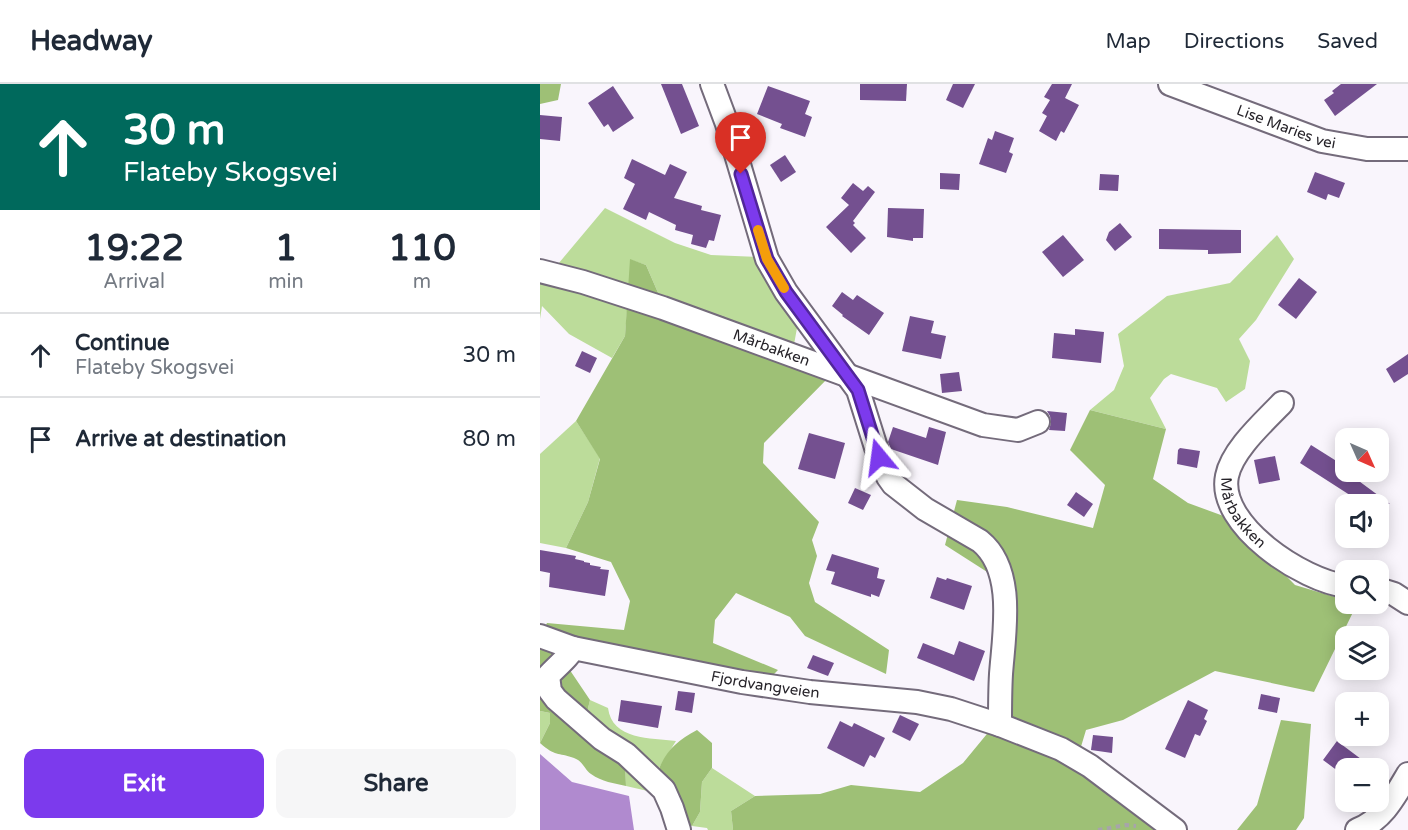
<!DOCTYPE html>
<meta charset="utf-8">
<style>
:root{--surface:#fff;--page:#f6f6f7;--text:#1f2937;--muted:#747a83;--line:#e0e1e3;--accent:#7c3aed}
body{margin:0;font-family:"Varela Round",sans-serif;background:var(--page);color:var(--text);height:100vh;display:flex;flex-direction:column;font-size:22px;white-space:nowrap}
*{box-sizing:border-box;margin:0}
p{font-size:20px;color:var(--muted)}
.icon{flex:none;width:33px;height:33px;fill:none;stroke:currentColor;stroke-width:2;stroke-linecap:round;stroke-linejoin:round}
.map{position:relative;flex:1;overflow:hidden}
.side{display:flex;flex-direction:column;background:var(--surface);width:540px}
.side>*{flex:none}
.top-card{background:#00695c;color:#fff;overflow:hidden}
.needle{width:39px;rotate:135deg}
.controls{position:absolute;left:795px;top:344px;display:grid;gap:12px}
.controls a{display:grid;place-items:center;width:54px;height:54px;border-radius:12px;background:var(--surface);box-shadow:0 3px 15px #0003;font-size:30px}
.pin{position:absolute;display:grid;place-items:center;width:51px;height:51px;color:#fff;margin:-62px -26px;border-radius:50% 50% 50% 0;rotate:-45deg;box-shadow:0 0 6px #0007}
.pin .icon{rotate:45deg}
.me{position:absolute;width:66px;margin:-33px;rotate:344deg;stroke-linejoin:round;filter:drop-shadow(0 0 4px #0008)}
.turn{display:flex;align-items:center;gap:21px;height:126px;padding:0 24px;font-size:27px}
.turn .icon{width:78px;height:78px;stroke-width:2.5}
.turn b{display:block;font-size:42px;line-height:51px}
.eta{display:flex;justify-content:space-evenly;align-items:center;height:102px;text-align:center}
.eta b{font-size:36px;font-weight:700;line-height:42px}
.primary-button{display:flex;gap:12px;margin-top:auto;padding:12px 24px}
.primary-button a{flex:1;height:69px;border-radius:12px;background:var(--accent);color:#fff;font-size:24px;font-weight:700;line-height:69px;text-align:center}
.primary-button a+a{background:var(--page);color:var(--text)}
ul{padding:0;list-style:none}
li{display:flex;align-items:center;gap:18px;height:84px;padding:0 24px;border-top:2px solid var(--line)}
li div{flex:1}
li b{display:block;font-size:22px}
li em{font-style:normal}
header{display:flex;align-items:center;gap:36px;box-sizing:border-box;height:84px;padding:0 30px;background:var(--surface);border-bottom:2px solid var(--line)}
header strong{font-size:28px}
nav{display:flex;gap:33px;margin-inline-start:auto;font-size:21px}
main{display:flex;flex:1;min-height:0}
.map>svg:first-child{display:block}
</style>
<header>
<strong>Headway</strong>
<nav><a>Map</a><a>Directions</a><a>Saved</a></nav>
</header>
<main>
<section class="side">
<div class="top-card">
<div class="turn"><svg class="icon" aria-label="ahead" viewBox="0 0 24 24"><path d="M12 20V5M6 11l6-6 6 6"/></svg><div><b>30 m</b>Flateby Skogsvei</div></div>
</div>
<div class="eta">
<div><b>19:22</b><p>Arrival</p></div>
<div><b>1</b><p>min</p></div>
<div><b>110</b><p>m</p></div>
</div>
<ul>
<li><svg class="icon" aria-label="ahead" viewBox="0 0 24 24"><path d="M12 20V5M6 11l6-6 6 6"/></svg><div><b>Continue</b><p>Flateby Skogsvei</p></div><em>30 m</em></li>
<li><svg class="icon" aria-label="arrive" viewBox="0 0 24 24"><path d="M6 21V4h12l-3 4 3 4H6"/></svg><div><b>Arrive at destination</b></div><em>80 m</em></li>
</ul>
<div class="primary-button"><a>Exit</a><a>Share</a></div>
</section>
<div class="map">
<svg width="868" height="746" viewBox="0 0 868 746">
<rect width="100%" height="100%" fill="#f9f5fc"/>
<g fill="#bcdc9a">
<polygon points="65,124 135,159 171,171 219,173 257,244 251,277 194,256 186,233 119,211 106,181 91,176 85,252 72,274 29,250 2,222 0,235 0,198 3,198"/>
<polygon points="737,151 754,175 716,236 699,255 710,277 705,305 686,318 677,304 631,290 624,295 610,314 626,345 550,326 574,306 584,282 578,250 627,212 690,199"/>
<polygon points="36,337 60,374 48,418 26,464 0,459 0,370"/>
<path d="M 50,616 L 68,624 C 72,656 111,654 136,657 L 119,684 L 112,708 L 86,702 L 85,677 L 45,637 Z"/>
<polygon points="0,627 10,629 10,639 0,659"/>
<polygon points="172,684 215,712 191,727 193,746 168,746 167,744 152,742 160,728 162,698"/>
</g>
<g fill="#9ec076">
<polygon points="0,0 21,0 18,16 0,20"/>
<polygon points="90,175 106,181 119,211 186,233 194,256 291,291 224,359 223,379 279,438 272,456 277,472 269,499 275,518 349,566 346,590 265,552 250,533 196,509 175,536 173,559 238,586 231,593 115,575 4,545 7,539 84,546 90,517 71,478 26,464 48,418 60,375 36,337 85,252"/>
<polygon points="550,326 626,345 613,395 648,419 689,434 755,501 805,516 806,519 817,520 774,608 675,587 583,636 546,646 540,666 629,746 193,746 191,727 215,712 280,710 311,701 380,708 423,679 451,645 455,493 405,461 417,416 467,423 553,444 565,401 530,366"/>
<path d="M 0,560 L 15,564 L 50,616 L 45,637 L 85,677 L 86,702 C 74,699 62,698 51,690 C 44,685 43,677 34,674 C 17,668 16,673 0,659 L 10,639 L 10,629 L 0,627 Z"/>
<polygon points="741,636 771,640 764,734 756,746 697,746 717,721"/>
<path d="M 157,646 L 172,659 L 172,684 L 162,698 L 160,728 L 152,742 L 145,738 L 116,694 C 123,669 135,658 157,646 Z"/>
</g>
<polygon fill="#b08acf" points="0,670 32,698 89,712 94,746 0,746"/>
<g fill="#745090">
<polygon points="121,0 142,0 159,42 141,50"/>
<polygon points="320,0 367,0 366,17 320,16"/>
<polygon points="413,0 435,0 423,24 406,16"/>
<polygon points="512,0 532,0 525,14 539,21 524,49 521,47 516,57 499,47 507,32 502,29 510,16 504,13"/>
<polygon points="801,0 837,0 795,32 784,16 794,9 792,7"/>
<polygon points="73,2 94,34 73,48 68,40 64,43 48,19"/>
<polygon points="228,2 270,17 265,30 272,33 265,53 240,44 242,40 217,30"/>
<polygon points="0,31 22,33 20,57 0,55"/>
<polygon points="455,47 474,54 469,68 473,70 466,89 439,80 448,54 452,56"/>
<polygon points="245,71 256,88 241,98 230,81"/>
<polygon points="92,75 125,91 130,80 147,88 134,114 162,122 161,126 181,131 174,157 169,156 166,164 151,160 153,151 135,146 136,141 109,128 106,136 83,125 95,100 84,94"/>
<polygon points="775,88 805,99 799,114 788,110 786,116 767,108"/>
<polygon points="400,89 420,90 419,106 400,105"/>
<polygon points="560,90 579,91 578,107 559,106"/>
<polygon points="313,99 323,107 328,102 335,108 313,137 315,139 313,141 326,154 311,169 286,143 309,121 301,114"/>
<polygon points="348,124 384,125 383,154 373,154 373,157 347,153"/>
<polygon points="580,139 592,153 575,167 566,156 569,148"/>
<polygon points="619,145 701,146 701,169 668,170 668,166 619,165"/>
<polygon points="523,151 544,176 523,193 502,168"/>
<polygon points="759,194 777,208 756,235 738,221"/>
<polygon points="302,208 313,216 317,211 344,229 329,251 302,232 303,231 292,222"/>
<polygon points="370,232 394,237 391,249 406,252 401,275 362,267"/>
<polygon points="535,245 564,248 561,279 512,274 514,249 535,251"/>
<polygon points="42,267 57,274 50,289 35,282"/>
<polygon points="868,270 868,290 854,299 846,285"/>
<polygon points="419,288 422,307 402,309 400,290"/>
<polygon points="507,327 527,329 525,347 509,346 511,339 510,332"/>
<polygon points="353,343 386,354 389,343 406,348 398,381 351,365 348,358"/>
<polygon points="269,349 305,359 295,395 258,385"/>
<polygon points="771,361 806,383 806,387 809,387 808,389 850,420 812,420 816,415 760,379"/>
<polygon points="640,364 660,367 657,384 637,380 638,366"/>
<polygon points="735,372 740,396 719,400 714,376"/>
<polygon points="315,404 331,411 323,426 308,419"/>
<polygon points="536,408 553,420 544,433 527,421"/>
<polygon points="0,466 36,472 35,475 44,477 44,478 50,479 50,481 61,483 60,485 69,486 65,512 9,503 10,489 0,487"/>
<polygon points="292,470 339,484 337,494 345,496 339,513 331,510 331,513 291,500 295,488 286,486"/>
<polygon points="397,493 406,496 407,494 432,502 424,526 390,514"/>
<polygon points="419,557 445,567 434,597 377,574 383,559 414,571"/>
<polygon points="273,571 294,579 288,592 267,584"/>
<polygon points="138,607 155,609 152,629 135,626"/>
<polygon points="721,610 740,614 737,629 718,625"/>
<polygon points="81,616 122,622 118,644 78,637"/>
<polygon points="648,616 668,626 664,635 667,637 660,652 655,650 645,674 625,665"/>
<polygon points="360,631 379,640 370,657 352,648"/>
<polygon points="300,637 312,643 314,639 345,654 335,674 330,671 324,683 287,664"/>
<polygon points="553,651 573,653 572,669 551,666"/>
<polygon points="797,657 833,684 806,684 806,693 783,676"/>
</g>
<g fill="none" stroke-linecap="round" stroke-linejoin="round">
<g stroke="#746b7b" stroke-width="26">
<g id="minor">
<path d="M 172,0 L 187,40 L 227,175 L 246,208 L 318,306 L 339,373 L 348,393 L 353,400 L 385,425 L 440,457 C 476,486 464,549 461,590 C 460,607 460,624 460,641"/>
<path id="s1" d="M 630,0 L 782,57 L 827,65 L 868,65"/>
<path id="s2" d="M 0,187 L 43,198 L 123,224 L 443,341 L 478,346 L 498,338"/>
<path id="s3" d="M 742,319 C 724,338 692,366 687,392 C 677,441 763,497 806,502"/>
<polyline points="838,505 854,510 868,519"/>
<path id="s4" d="M 0,552 L 33,564 L 202,598 L 270,608 L 377,618 L 411,625 L 460,641 L 521,665 L 550,682 L 635,746"/>
<path d="M 33,564 C 31,571 14,585 8,592 L 10,607 L 16,615 L 62,655 L 86,670 L 124,706 L 132,724 L 139,746"/>
<path d="M 817,746 C 843,736 855,712 868,690"/>
</g>
</g>
<polyline stroke="#a7a4aa" stroke-width="4" stroke-dasharray="4.5 4.5" stroke-linecap="butt" points="558,746 586,741 596,742"/>
<use href="#minor" stroke="#fff" stroke-width="22"/>
</g>
<g fill="none" stroke-linecap="round" stroke-linejoin="round">
<g stroke="#51269a" stroke-width="15">
<polyline id="route" points="201,90 227,175 246,208 318,306 339,373"/>
</g>
<use href="#route" stroke="#7c3aed" stroke-width="10"/>
<polyline stroke="#f59e0b" stroke-width="10" points="218,146 227,175 244,204"/>
</g>
<g text-anchor="middle" dominant-baseline="central" stroke-width="6" stroke-linejoin="round" paint-order="stroke">
<g font-size="15" fill="#27242a" stroke="#fff">
<text stroke="none"><textPath href="#s1" startOffset="124">Lise Maries vei</textPath></text>
<text stroke="none"><textPath href="#s2" startOffset="244">Mårbakken</textPath></text>
<text stroke="none"><textPath href="#s3" startOffset="134">Mårbakken</textPath></text>
<text stroke="none"><textPath href="#s4" startOffset="231">Fjordvangveien</textPath></text>
</g>
</g>
</svg>
<div class="controls">
<a><svg class="needle" viewBox="-14 -14 28 28"><path d="M0-13l5 13h-10z" fill="#e53935"/><path d="M0 13l5-13h-10z" fill="#747a83"/></svg></a>
<a><svg class="icon" aria-label="sound" viewBox="0 0 24 24"><path d="M4 9h4l5-4v14l-5-4H4zM17 9q2 3 0 6"/></svg></a>
<a><svg class="icon" aria-label="search" viewBox="0 0 24 24"><circle cx="10" cy="10" r="6"/><path d="M15 15l6 6"/></svg></a>
<a><svg class="icon" aria-label="layers" viewBox="0 0 24 24"><path d="M12 4l9 5-9 5-9-5zM3 14l9 5 9-5"/></svg></a>
<a>+</a>
<a>−</a>
</div>
<div class="pin" style="left:201px;top:90px;background:#d93025"><svg class="icon" aria-label="arrive" viewBox="0 0 24 24"><path d="M6 21V4h12l-3 4 3 4H6"/></svg></div>
<svg class="me" style="left:339px;top:373px" viewBox="-20 -20 40 40"><path d="M0-17L14 15 0 8-14 15z" fill="#7c3aed" stroke="#fff" stroke-width="4"/></svg>
</div>
</main>
